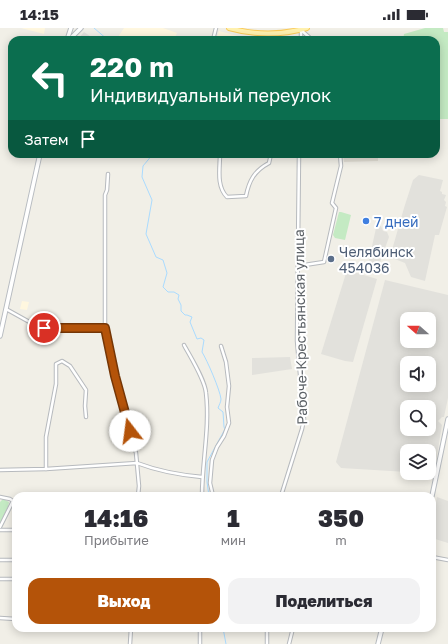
<!DOCTYPE html>
<html lang="ru">
<meta charset="utf-8">
<style>
:root{--surface:#fff;--page:#f2f2f3;--text:#2b2b33;--muted:#7c7c81;--accent:#b45309}
body{margin:0;font-family:"Golos Text",sans-serif;background:var(--page);color:var(--text);height:100vh;display:flex;flex-direction:column;font-size:15px;white-space:nowrap}
*{box-sizing:border-box;margin:0}
p{font-size:13px;color:var(--muted)}
.icon{flex:none;width:22px;height:22px;fill:none;stroke:currentColor;stroke-width:2;stroke-linecap:round;stroke-linejoin:round}
.map{position:relative;flex:1;overflow:hidden}
.sheet{position:absolute;left:12px;top:464px;width:424px;height:140px;display:flex;flex-direction:column;background:var(--surface);border-radius:12px;box-shadow:0 2px 10px #0003}
.sheet>*{flex:none}
.guide{position:absolute;left:8px;top:8px;width:432px;height:122px;border-radius:12px;box-shadow:0 2px 10px #0003;background:#0b6e4f;color:#fff;overflow:hidden}
.needle{width:26px;rotate:291deg}
.tools{position:absolute;left:400px;top:284px;display:grid;gap:8px}
.tools a{display:grid;place-items:center;width:36px;height:36px;border-radius:8px;background:var(--surface);box-shadow:0 2px 10px #0003;font-size:20px}
.pin{position:absolute;display:grid;place-items:center;width:34px;height:34px;color:#fff;margin:-17px;border:2px solid #fff;border-radius:50%;box-shadow:0 1px 4px #0007}
.me{position:absolute;width:44px;margin:-22px;rotate:345deg;stroke-linejoin:round;filter:drop-shadow(0 0 3px #0008)}
.turn{display:flex;align-items:center;gap:14px;height:84px;padding:0 16px;font-size:18px}
.turn .icon{width:52px;height:52px;stroke-width:2.5}
.turn b{display:block;font-size:28px;line-height:34px}
.then{display:flex;align-items:center;height:38px;padding:0 16px;background:#0003;gap:8px;font-size:15px}
.eta{display:flex;justify-content:space-evenly;align-items:center;height:68px;text-align:center}
.eta b{font-size:24px;font-weight:800;line-height:28px}
.action{display:flex;gap:8px;margin-top:auto;padding:8px 16px}
.action a{flex:1;height:46px;border-radius:12px;background:var(--accent);color:#fff;font-size:16px;font-weight:800;line-height:46px;text-align:center}
.action a+a{background:var(--page);color:var(--text)}
.status{display:flex;justify-content:space-between;align-items:center;height:28px;padding:0 20px;background:var(--surface);direction:ltr}
.status svg{height:11px;fill:currentColor}
.map>svg:first-child{display:block}
</style>
<div class="status"><b>14:15</b><svg viewBox="0 0 49 12"><path d="M0 12V9h3v3zM5 12V6h3v6zM10 12V3h3v9zM15 12V0h3v12zM26 1h20v11H26zM47 4h2v5h-2z"/></svg></div>
<div class="map">
<svg width="448" height="616" viewBox="0 0 448 616">
<rect width="100%" height="100%" fill="#f1efe7"/>
<g fill="#fff7df">
<polygon points="21,0 45,0 44,6"/>
<polygon points="124,0 163,0 177,5 174,12 116,12"/>
<polygon points="219,3 238,8 238,12 216,12"/>
<polygon points="22,273 29,274 27,282 20,281"/>
</g>
<g fill="#e2e1dc" fill-rule="evenodd">
<polygon points="84,4 96,12 77,12"/>
<polygon points="419,147 443,152 440,163 442,164 442,166 446,167 444,172 446,174 445,178 447,179 439,207 435,207 425,253 411,249 405,235 390,229 404,180 413,152"/>
<polygon points="381,198 383,203 387,204 389,209 378,240 369,232 376,200"/>
<polygon points="347,242 377,251 353,334 345,333 321,326"/>
<path d="M 385,252 L 448,267 L 448,370 L 444,389 L 442,389 L 438,393 L 442,397 L 434,446 L 418,445 L 429,445 L 429,423 L 407,423 L 407,444 L 341,440 L 336,434 ZM 407,291 L 429,291 L 429,313 L 407,313 ZM 407,335 L 429,335 L 429,357 L 407,357 ZM 407,379 L 429,379 L 429,401 L 407,401 Z"/>
<polygon points="290,329 292,341 252,347 252,330"/>
<polygon points="437,469 448,473 448,515 432,510 432,494"/>
</g>
<polygon fill="#e2ded5" points="343,126 394,126 393,129 378,129 378,133 344,134"/>
<g fill="#c4eac3">
<polygon points="425,0 443,0 444,4 448,4 448,91 436,91 436,12 403,12 404,6"/>
<polygon points="339,184 341,184 351,187 345,212 335,210 333,207"/>
<polygon points="3,471 9,474 8,479 0,495 0,474"/>
</g>
<g fill="none" stroke-linecap="round" stroke-linejoin="round">
<g stroke="#aadbff" stroke-width="1">
<polyline points="94,0 108,12"/>
<path d="M 153,126 L 143,138 L 142,149 L 152,172 L 146,206 L 156,229 L 163,232 L 167,245 L 163,259 L 168,264 L 174,264 L 179,267 L 178,271 L 181,277 L 181,283 L 185,287 L 187,287 L 192,289 L 190,294 L 197,311 L 201,310 L 204,312 L 202,324 C 207,332 220,362 221,371 C 221,374 219,377 218,380 L 223,384 L 224,399 L 225,401 L 207,434 L 207,454 L 209,468"/>
<polyline points="223,600 226,616"/>
</g>
<g stroke="#b7babe" stroke-width="4.5">
<g id="street">
<polyline points="301,2 310,10 314,12"/>
<polyline points="213,12 216,0"/>
<polyline points="301,12 301,3"/>
<polyline points="322,12 330,12"/>
<path d="M 220,126 C 220,140 216,158 227,169 L 246,168 C 249,153 254,143 269,135 L 271,126"/>
<polyline points="108,146 107,162 105,167 105,300 115,348 136,425 139,458 138,468"/>
<polyline points="298,238 324,234 336,180 332,175 341,138 340,126"/>
<polyline points="6,281 33,296 44,300 105,300"/>
<path d="M 184,317 C 191,330 205,352 206,365 C 210,399 202,434 202,468"/>
<polyline points="46,441 46,409 56,356 56,336 62,333 70,338 86,362 85,378 86,389"/>
<path d="M 0,442 L 46,441 L 137,435 C 158,443 180,447 202,449"/>
<polyline points="213,468 210,455 212,432 217,419 224,408 229,395 227,379 229,358 226,334 221,318"/>
<polyline points="281,468 302,401 304,391 297,313 299,126"/>
<polyline points="0,469 10,471 13,473 0,499"/>
<polyline points="0,502 16,502"/>
<polyline points="432,529 448,532"/>
<polyline points="0,532 16,532"/>
<polyline points="0,551 16,551"/>
<polyline points="0,590 16,591"/>
<polyline points="267,600 267,616"/>
<polyline points="130,616 131,600"/>
<polyline points="200,616 200,600"/>
<polyline points="289,616 293,600"/>
</g>
</g>
<g stroke="#b8bcc1" stroke-width="5.5">
<g id="secondary">
<polyline points="67,12 71,0"/>
<polyline points="69,12 81,0"/>
<polyline points="0,308 40,126"/>
<polyline points="432,468 448,391"/>
<polyline points="378,616 382,600"/>
</g>
</g>
<g stroke="#faca58" stroke-width="6">
<path id="primary" d="M 229,0 C 254,7 282,7 307,0"/>
</g>
<use href="#street" stroke="#fff" stroke-width="2.5"/>
<use href="#secondary" stroke="#fff" stroke-width="3.5"/>
<use href="#primary" stroke="#fff1af" stroke-width="4"/>
</g>
<g fill="none" stroke-linecap="round" stroke-linejoin="round">
<g stroke="#753606" stroke-width="10">
<polyline id="route" points="44,300 105,300 115,348 130,403"/>
</g>
<use href="#route" stroke="#b45309" stroke-width="7"/>
</g>
<circle fill="#3f7fe0" stroke="#fff" stroke-width="1.5" cx="366" cy="193" r="4"/>
<circle fill="#5c6f8a" stroke="#fff" stroke-width="1.5" cx="331" cy="231" r="4"/>
<g text-anchor="middle" dominant-baseline="central" stroke-width="4" stroke-linejoin="round" paint-order="stroke">
<g font-size="14" fill="#366cbe" stroke="#fff" text-anchor="start">
<text x="374" y="193">7 дней</text>
</g>
<g font-size="14" fill="#4e5e75" stroke="#fff" text-anchor="start">
<text x="339" y="223">Челябинск<tspan x="339" dy="16">454036</tspan></text>
</g>
<g font-size="14" fill="#5e6368" stroke="#fff">
<text transform="translate(300 299) rotate(-91)">Рабоче-Крестьянская улица</text>
</g>
</g>
</svg>
<div class="tools">
<a><svg class="needle" viewBox="-14 -14 28 28"><path d="M0-13l5 13h-10z" fill="#e53935"/><path d="M0 13l5-13h-10z" fill="#7c7c81"/></svg></a>
<a><svg class="icon" aria-label="sound" viewBox="0 0 24 24"><path d="M4 9h4l5-4v14l-5-4H4zM17 9q2 3 0 6"/></svg></a>
<a><svg class="icon" aria-label="search" viewBox="0 0 24 24"><circle cx="10" cy="10" r="6"/><path d="M15 15l6 6"/></svg></a>
<a><svg class="icon" aria-label="layers" viewBox="0 0 24 24"><path d="M12 4l9 5-9 5-9-5zM3 14l9 5 9-5"/></svg></a>
</div>
<div class="pin" style="left:44px;top:300px;background:#d93025"><svg class="icon" aria-label="arrive" viewBox="0 0 24 24"><path d="M6 21V4h12l-3 4 3 4H6"/></svg></div>
<svg class="me" style="left:130px;top:403px" viewBox="-20 -20 40 40"><circle r="19" fill="#fff"/><path d="M0-13L10 11 0 6-10 11z" fill="#b45309"/></svg>
<div class="guide">
<div class="turn"><svg class="icon" aria-label="left" viewBox="0 0 24 24"><path d="M17 20v-9H6M10 6l-5 5 5 5"/></svg><div><b>220 m</b>Индивидуальный переулок</div></div>
<div class="then">Затем<svg class="icon" aria-label="arrive" viewBox="0 0 24 24"><path d="M6 21V4h12l-3 4 3 4H6"/></svg></div>
</div>
<section class="sheet">
<div class="eta">
<div><b>14:16</b><p>Прибытие</p></div>
<div><b>1</b><p>мин</p></div>
<div><b>350</b><p>m</p></div>
</div>
<div class="action"><a>Выход</a><a>Поделиться</a></div>
</section>
</div>
